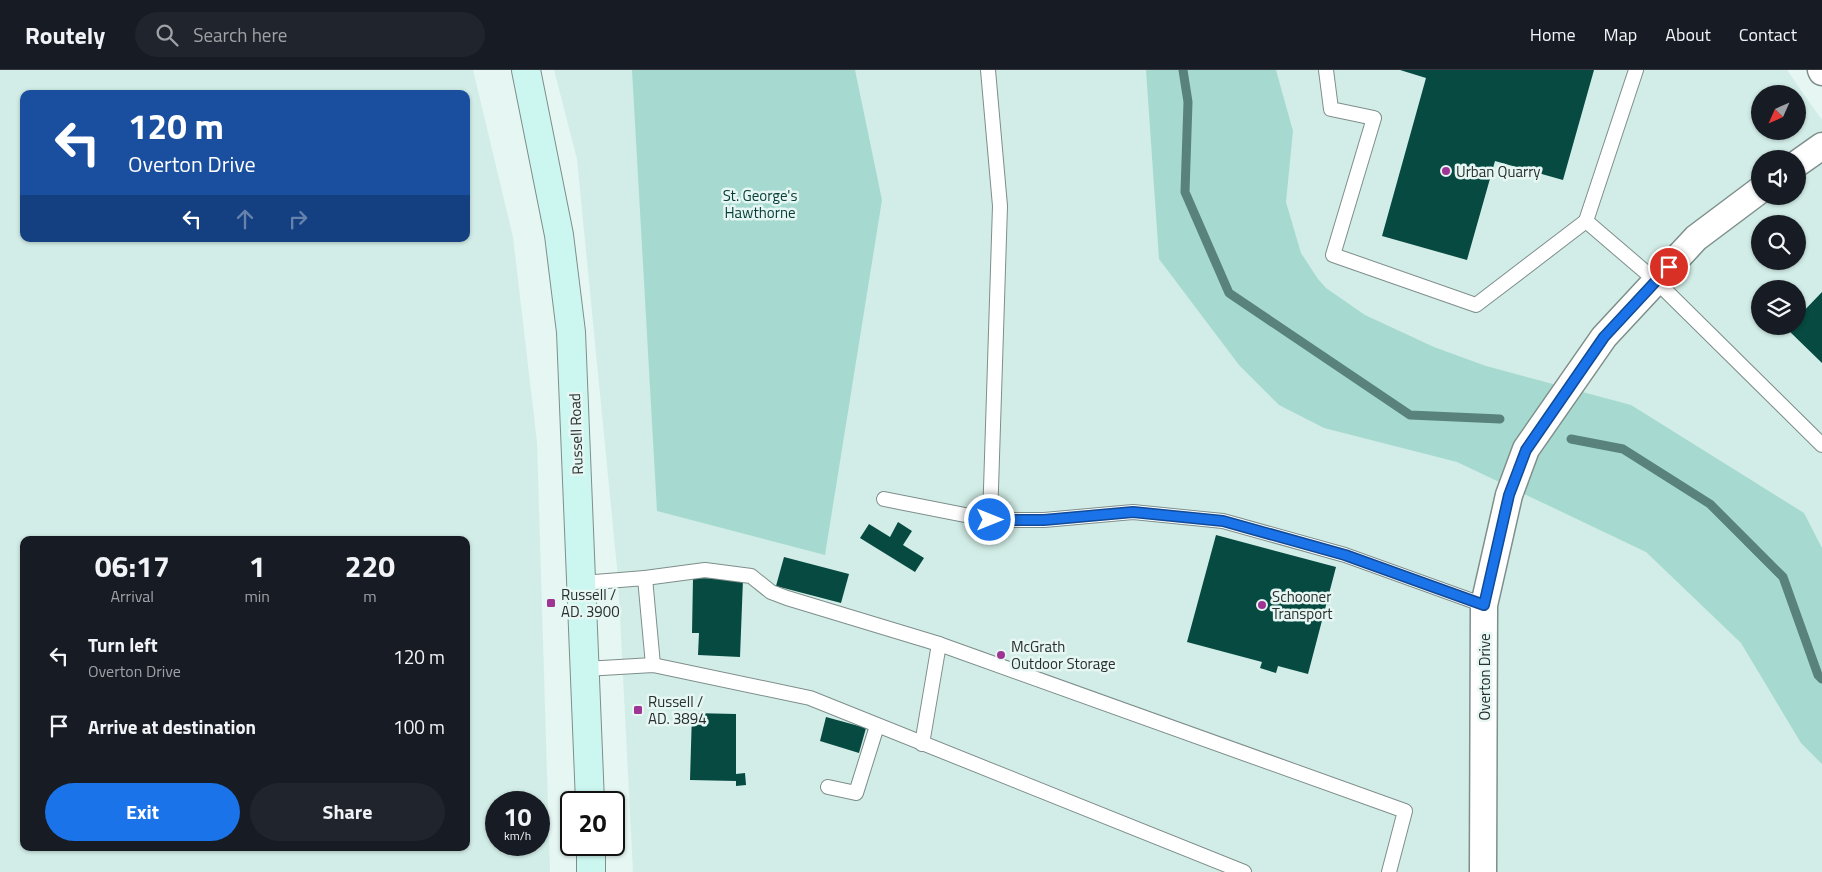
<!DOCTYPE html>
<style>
:root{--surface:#171b24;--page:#20242c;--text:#f1f3f6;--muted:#9ea1a6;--line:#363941;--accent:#1a73e8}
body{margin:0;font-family:"Titillium Web",sans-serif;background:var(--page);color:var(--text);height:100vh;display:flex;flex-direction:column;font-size:19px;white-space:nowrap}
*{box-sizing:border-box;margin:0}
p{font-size:16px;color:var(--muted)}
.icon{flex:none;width:28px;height:28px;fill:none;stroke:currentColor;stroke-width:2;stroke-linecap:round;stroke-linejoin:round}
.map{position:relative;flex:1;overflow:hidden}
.details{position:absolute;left:20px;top:466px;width:450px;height:315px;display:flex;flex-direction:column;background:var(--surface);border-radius:10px;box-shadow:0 1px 4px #0004}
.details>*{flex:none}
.hud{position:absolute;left:20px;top:20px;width:450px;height:152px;border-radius:10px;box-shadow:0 1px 4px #0004;background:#1a4fa0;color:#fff;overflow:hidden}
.needle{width:32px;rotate:225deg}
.tools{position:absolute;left:1751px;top:15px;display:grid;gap:10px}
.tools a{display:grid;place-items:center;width:55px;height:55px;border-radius:50%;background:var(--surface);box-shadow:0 1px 4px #0004;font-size:25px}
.speed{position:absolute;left:485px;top:721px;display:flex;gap:10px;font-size:25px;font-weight:700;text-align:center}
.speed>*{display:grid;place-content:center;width:65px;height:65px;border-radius:50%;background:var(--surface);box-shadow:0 1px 4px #0004;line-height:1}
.speed small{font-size:12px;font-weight:400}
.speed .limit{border:2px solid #111;border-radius:8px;background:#fff;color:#111}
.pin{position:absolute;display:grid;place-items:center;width:42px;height:42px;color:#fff;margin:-21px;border:2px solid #fff;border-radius:50%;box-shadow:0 1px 5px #0007}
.me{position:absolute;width:55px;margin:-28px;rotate:90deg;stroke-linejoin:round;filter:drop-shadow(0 0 4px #0008)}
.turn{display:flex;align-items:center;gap:18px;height:105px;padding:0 25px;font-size:22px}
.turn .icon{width:65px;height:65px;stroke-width:2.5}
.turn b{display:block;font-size:35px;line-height:42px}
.lanes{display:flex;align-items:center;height:48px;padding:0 25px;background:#0003;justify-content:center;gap:25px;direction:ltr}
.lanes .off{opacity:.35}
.eta{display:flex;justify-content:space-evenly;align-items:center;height:85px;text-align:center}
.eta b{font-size:30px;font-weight:700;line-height:35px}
.cta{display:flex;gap:10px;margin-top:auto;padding:10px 25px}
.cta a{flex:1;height:58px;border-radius:30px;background:var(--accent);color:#fff;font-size:20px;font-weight:700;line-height:58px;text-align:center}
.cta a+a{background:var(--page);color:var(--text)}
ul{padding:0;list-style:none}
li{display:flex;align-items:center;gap:15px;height:70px;padding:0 25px}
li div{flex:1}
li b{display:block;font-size:19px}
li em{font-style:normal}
header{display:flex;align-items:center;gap:30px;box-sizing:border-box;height:70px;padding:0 25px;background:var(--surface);border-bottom:1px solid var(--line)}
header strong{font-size:24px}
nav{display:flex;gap:28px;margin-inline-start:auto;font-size:18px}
.search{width:350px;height:45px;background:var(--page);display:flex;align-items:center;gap:12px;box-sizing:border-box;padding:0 18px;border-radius:28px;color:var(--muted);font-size:19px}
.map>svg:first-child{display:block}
</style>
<header>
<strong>Routely</strong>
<div class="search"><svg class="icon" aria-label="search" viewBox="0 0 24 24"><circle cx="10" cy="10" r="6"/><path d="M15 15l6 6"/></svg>Search here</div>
<nav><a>Home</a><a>Map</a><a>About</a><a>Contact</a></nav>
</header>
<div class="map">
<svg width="1822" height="802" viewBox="0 0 1822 802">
<rect width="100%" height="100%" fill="#e5f6f3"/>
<g fill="#d2ede7" fill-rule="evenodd">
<path d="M 0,0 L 473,0 L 513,167 L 537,372 L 550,802 L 0,802 ZM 24,24 L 466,24 L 466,169 L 24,169 ZM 24,470 L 466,470 L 466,778 L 24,778 ZM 496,732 L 539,732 L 539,775 L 496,775 Z"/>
<path d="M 554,0 L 1787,0 L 1822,50 L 1822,802 L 633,802 L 618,508 L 577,89 ZM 1760,24 L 1798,24 L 1798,61 L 1760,61 ZM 1760,89 L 1798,89 L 1798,126 L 1760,126 ZM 1760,154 L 1798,154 L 1798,191 L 1760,191 ZM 1760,219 L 1798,219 L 1798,256 L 1760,256 Z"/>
</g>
<g fill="#a6dad0">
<polygon points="632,0 855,0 882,130 825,485 657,441"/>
<polygon points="1146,0 1276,0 1293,61 1286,132 1301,183 1318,209 1326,218 1365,245 1434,277 1486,296 1631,335 1804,443 1822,478 1822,694 1801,673 1741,573 1646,482 1457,392 1324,358 1279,335 1239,295 1159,189"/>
</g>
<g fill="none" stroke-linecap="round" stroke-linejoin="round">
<g stroke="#58827b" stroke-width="9">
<polyline points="1183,0 1188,32 1185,122 1229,223 1410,345 1500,349"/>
<polyline points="1571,369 1623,379 1710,434 1783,507 1818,605 1822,609"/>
</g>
</g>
<g fill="#064a41">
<polygon points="1400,0 1594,0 1563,110 1495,91 1467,190 1382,166 1426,8"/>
<polygon points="1822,222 1822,293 1786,258 1798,256 1798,247"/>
<polygon points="898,452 912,461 903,475 924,488 915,502 860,468 869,454 890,467"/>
<polygon points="1216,465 1336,497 1308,604 1278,596 1276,603 1260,598 1262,592 1187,572"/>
<polygon points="784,487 849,504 841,533 776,516"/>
<polygon points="693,508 743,509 740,587 698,585 699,563 692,563"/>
<polygon points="692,643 736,644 736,704 745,703 746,715 736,716 736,711 690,710"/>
<polygon points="826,647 866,658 859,683 820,671"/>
</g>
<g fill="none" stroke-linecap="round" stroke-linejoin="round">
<g stroke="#7e8e8b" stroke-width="16">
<g id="service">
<polyline points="988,0 1000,136 990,450"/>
<polyline points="1326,0 1331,39 1374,48 1333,185 1476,235 1586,151"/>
<polyline points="1636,0 1586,151 1656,211 1822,375"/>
<polyline points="884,429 990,450 1044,450 1133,442 1223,451 1345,485 1484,535"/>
<polyline points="645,508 705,500 751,506 771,522 787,528 939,574"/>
<polyline points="582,513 645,508 653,595"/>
<polyline points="585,599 653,595 810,628 1244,802"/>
<polyline points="922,674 939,574 1405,741 1389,802"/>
<polyline points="828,717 856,723 877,656"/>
</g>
</g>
<g stroke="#7e8e8b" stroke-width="29">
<g id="minor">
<polyline points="1821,0 1822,2"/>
<polyline points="1798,93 1822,76"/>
<polyline points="1483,802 1484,535 1509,425 1526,379 1604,267 1696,168 1760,120"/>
</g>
</g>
<g stroke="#7e8e8b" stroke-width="30">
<g id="secondary">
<polyline points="526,0 559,165 571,262 590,732"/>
<polyline points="591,775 591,802"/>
</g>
</g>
<use href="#service" stroke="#fff" stroke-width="14"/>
<use href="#minor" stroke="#fff" stroke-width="26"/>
<use href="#secondary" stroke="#ccf7f1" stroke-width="28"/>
</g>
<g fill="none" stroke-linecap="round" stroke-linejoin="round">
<g stroke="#114b97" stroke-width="12">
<polyline id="route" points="990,450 1044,450 1133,442 1223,451 1345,485 1484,535 1509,425 1526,380 1604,267 1669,197"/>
</g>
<use href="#route" stroke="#1a73e8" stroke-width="9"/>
</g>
<g fill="#a03495" stroke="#e5f6f3" stroke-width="2">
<circle cx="1446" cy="101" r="5"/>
<rect x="546" y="528" width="10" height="10" rx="2.5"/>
<circle cx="1262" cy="535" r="5"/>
<circle cx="1001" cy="585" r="5"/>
<rect x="633" y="635" width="10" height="10" rx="2.5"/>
</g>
<g text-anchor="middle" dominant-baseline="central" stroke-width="5" stroke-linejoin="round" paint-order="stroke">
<g font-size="15" fill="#292f2e" stroke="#e5f6f3" text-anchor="start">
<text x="1456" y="101">Urban Quarry</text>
<text x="561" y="524">Russell /<tspan x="561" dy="17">AD. 3900</tspan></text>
<text x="1272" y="526">Schooner<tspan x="1272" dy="17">Transport</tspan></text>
<text x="1011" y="576">McGrath<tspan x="1011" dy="17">Outdoor Storage</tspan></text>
<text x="648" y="631">Russell /<tspan x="648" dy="17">AD. 3894</tspan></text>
</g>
<g font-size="15" fill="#063e37" stroke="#e5f6f3">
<text x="760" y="125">St. George's<tspan x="760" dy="17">Hawthorne</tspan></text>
</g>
<g font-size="15" fill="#292f2e" stroke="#e5f6f3">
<text transform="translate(576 364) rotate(-92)">Russell Road</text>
<text transform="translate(1484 607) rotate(-90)">Overton Drive</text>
</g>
</g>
</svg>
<div class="tools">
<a><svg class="needle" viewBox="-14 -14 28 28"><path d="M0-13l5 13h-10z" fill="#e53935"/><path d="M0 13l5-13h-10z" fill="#9ea1a6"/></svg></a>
<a><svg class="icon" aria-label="sound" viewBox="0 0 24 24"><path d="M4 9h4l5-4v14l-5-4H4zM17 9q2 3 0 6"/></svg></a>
<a><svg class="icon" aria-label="search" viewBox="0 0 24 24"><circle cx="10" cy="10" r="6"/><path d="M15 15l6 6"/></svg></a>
<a><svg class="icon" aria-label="layers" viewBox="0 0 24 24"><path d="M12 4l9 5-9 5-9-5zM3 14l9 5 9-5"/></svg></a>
</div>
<div class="speed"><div>10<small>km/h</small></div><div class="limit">20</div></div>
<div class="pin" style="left:1669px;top:197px;background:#d93025"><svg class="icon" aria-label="arrive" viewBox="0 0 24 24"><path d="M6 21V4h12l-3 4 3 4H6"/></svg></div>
<svg class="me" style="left:990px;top:450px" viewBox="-20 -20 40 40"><circle r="17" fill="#1a73e8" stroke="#fff" stroke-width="3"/><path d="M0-11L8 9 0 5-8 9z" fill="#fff"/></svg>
<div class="hud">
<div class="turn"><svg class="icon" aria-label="left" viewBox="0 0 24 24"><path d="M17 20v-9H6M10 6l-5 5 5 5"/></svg><div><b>120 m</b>Overton Drive</div></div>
<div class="lanes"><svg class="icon" aria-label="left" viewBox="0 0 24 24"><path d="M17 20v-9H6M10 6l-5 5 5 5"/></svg><svg class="icon off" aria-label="ahead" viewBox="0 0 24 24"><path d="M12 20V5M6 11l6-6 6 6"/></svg><svg class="icon off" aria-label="right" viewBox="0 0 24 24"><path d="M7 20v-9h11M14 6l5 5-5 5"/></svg></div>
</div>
<section class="details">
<div class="eta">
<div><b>06:17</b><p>Arrival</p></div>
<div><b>1</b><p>min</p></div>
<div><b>220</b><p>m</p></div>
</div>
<ul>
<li><svg class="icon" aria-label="left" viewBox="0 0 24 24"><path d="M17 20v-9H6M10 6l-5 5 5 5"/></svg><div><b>Turn left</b><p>Overton Drive</p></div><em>120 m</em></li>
<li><svg class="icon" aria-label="arrive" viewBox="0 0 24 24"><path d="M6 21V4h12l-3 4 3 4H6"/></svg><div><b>Arrive at destination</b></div><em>100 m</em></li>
</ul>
<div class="cta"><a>Exit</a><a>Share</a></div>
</section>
</div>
